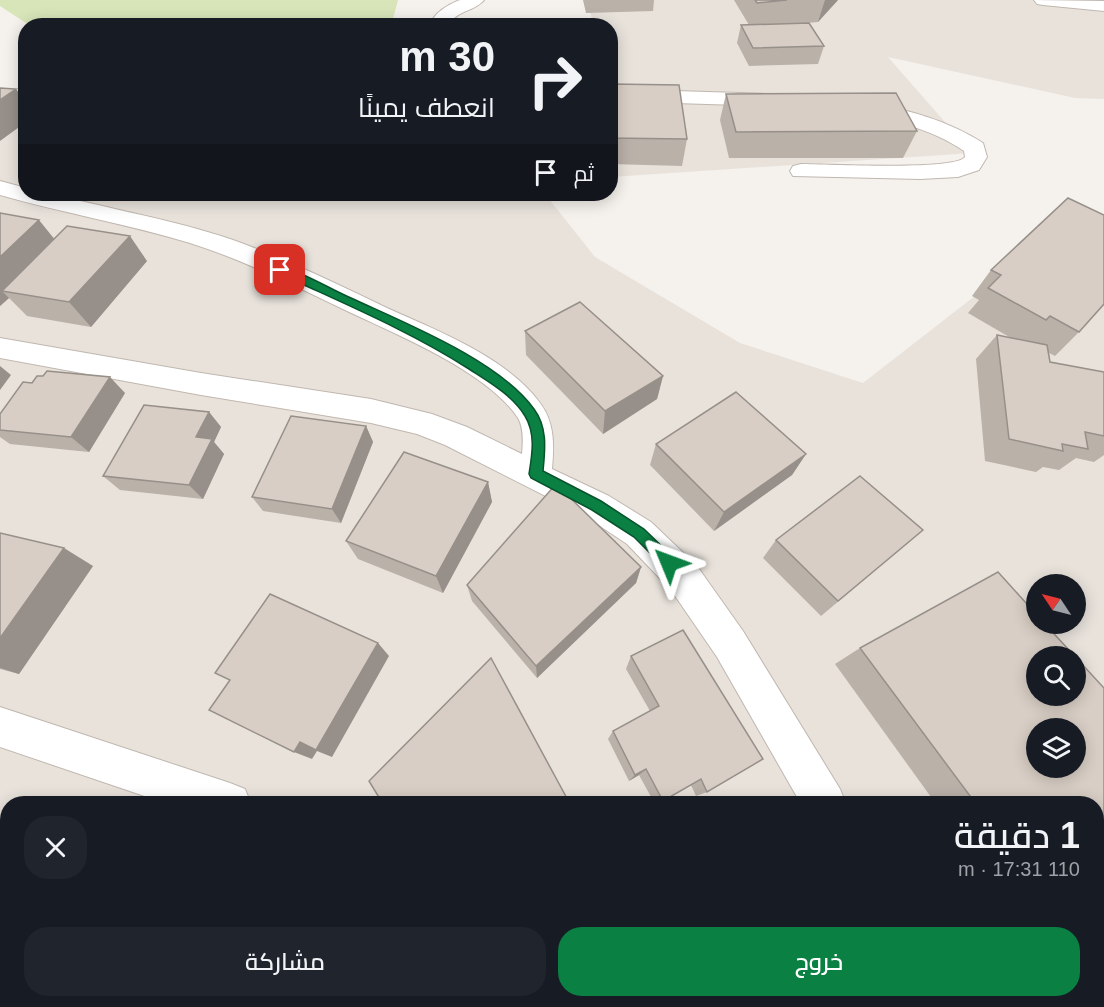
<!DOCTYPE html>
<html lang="ar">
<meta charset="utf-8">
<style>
:root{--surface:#171b24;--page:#20242c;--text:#f1f3f6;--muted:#9ea1a6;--accent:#0b8043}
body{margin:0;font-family:Arial,Cairo,sans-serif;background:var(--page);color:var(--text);direction:rtl;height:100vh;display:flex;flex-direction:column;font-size:22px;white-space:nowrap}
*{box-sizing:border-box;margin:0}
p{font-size:20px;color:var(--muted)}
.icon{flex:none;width:33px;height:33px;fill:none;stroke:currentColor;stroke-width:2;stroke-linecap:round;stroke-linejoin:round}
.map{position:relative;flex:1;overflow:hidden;direction:ltr}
.details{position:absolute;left:0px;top:796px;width:1104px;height:212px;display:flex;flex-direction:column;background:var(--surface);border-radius:24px 24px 0 0;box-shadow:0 3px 15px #0003;direction:rtl}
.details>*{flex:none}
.banner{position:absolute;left:18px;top:18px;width:600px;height:183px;border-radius:24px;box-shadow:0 3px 15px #0003;direction:rtl;background:#171b24;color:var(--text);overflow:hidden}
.needle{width:39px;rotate:305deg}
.controls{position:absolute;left:1026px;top:574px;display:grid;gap:12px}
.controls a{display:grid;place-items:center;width:60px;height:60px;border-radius:50%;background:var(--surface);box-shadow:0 3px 15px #0003;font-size:30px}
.pin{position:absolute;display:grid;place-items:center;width:51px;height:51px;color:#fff;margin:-26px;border-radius:12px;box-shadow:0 3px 9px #0006}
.me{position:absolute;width:66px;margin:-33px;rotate:314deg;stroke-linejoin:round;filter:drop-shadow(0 0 4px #0008)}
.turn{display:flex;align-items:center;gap:21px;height:126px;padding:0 24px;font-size:27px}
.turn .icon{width:78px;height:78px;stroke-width:2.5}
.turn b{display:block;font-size:42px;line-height:51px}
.then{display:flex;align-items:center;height:57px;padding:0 24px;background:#0003;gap:12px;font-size:22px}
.round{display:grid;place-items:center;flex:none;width:63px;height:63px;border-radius:24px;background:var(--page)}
.summary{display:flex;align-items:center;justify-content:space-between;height:102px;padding:0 24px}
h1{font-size:36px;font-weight:600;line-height:45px}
.button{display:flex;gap:12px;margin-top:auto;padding:12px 24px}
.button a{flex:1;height:69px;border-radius:24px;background:var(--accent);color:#fff;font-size:24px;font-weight:600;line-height:69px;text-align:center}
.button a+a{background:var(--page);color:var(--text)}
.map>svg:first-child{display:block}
</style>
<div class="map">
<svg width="1104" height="1007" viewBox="0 0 1104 1007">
<rect width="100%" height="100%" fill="#f5f1ec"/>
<g fill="#e8e2db" fill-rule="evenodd">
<polygon points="588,0 1049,0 1104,12 1104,99 1075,98 888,57 972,153 611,177 610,26 593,25"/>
<path d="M 25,105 L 26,194 L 545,194 L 595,257 L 740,343 L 863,383 L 1038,247 L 1104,226 L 1104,1007 L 0,1007 L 0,108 ZM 1036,585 L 1076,585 L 1076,624 L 1036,624 ZM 1036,657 L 1076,657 L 1076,696 L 1036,696 ZM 1036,729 L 1076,729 L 1076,768 L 1036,768 ZM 8,804 L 1096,804 L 1096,1000 L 8,1000 Z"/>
</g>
<polygon fill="#d8e5b9" points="0,0 398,0 391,26 29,25 0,6"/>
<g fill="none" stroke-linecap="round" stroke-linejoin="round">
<g stroke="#c0b7af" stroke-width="2">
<g id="minor">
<path d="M 460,0 L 484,0 C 474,12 456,10 448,26 L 430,26 C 433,13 449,4 460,0 Z"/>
<polygon points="1034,0 1104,1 1104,11 1043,5 1037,4"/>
<polygon points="610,89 771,94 778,96 781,100 778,104 771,106 610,101"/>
<path d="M 867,102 C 908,110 947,120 983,143 L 987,157 L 979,170 L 958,177 L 920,179 L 793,176 L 790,171 L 793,166 L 801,164 C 825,164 954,171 965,157 L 964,151 C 932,129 897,122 860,112 L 857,108 L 860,104 Z"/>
<path d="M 0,181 L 26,188 L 26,194 C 56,194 85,202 115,209 C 155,218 195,227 233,240 C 286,259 337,284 387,308 C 436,330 508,358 540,403 C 555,423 554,445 552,469 L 609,496 L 651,522 L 697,566 L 743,631 L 840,789 L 846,804 L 801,804 L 717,657 L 671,590 L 627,544 L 585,516 L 445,445 L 417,434 L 371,423 L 201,395 L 0,358 L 0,338 L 201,373 L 371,399 L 432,414 L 467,427 L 522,454 C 523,443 524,428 518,418 C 487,371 395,334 345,310 C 295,286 244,260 190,243 C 128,224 63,213 0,195 Z"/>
<polygon points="0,707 230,783 245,789 251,804 168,804 0,747"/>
<polygon points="380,1000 429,1000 430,1007 382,1007"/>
<polygon points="924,1000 974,1000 976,1007 927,1007"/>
</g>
</g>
<use href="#minor" fill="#fff" fill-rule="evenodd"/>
</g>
<g fill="#bab1a9">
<polygon points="583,0 654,0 653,11 586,13"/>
<polygon points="734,0 838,0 818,22 795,24 824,46 818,64 749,66 737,43 741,25 749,25"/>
<polygon points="610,84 687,139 682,166 610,164"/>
<polygon points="726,94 917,131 903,158 729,158 720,120"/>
<polygon points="1068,198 1079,332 1055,356 1049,353 1050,362 1104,372 1104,455 1094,462 1076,458 1059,470 1043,467 1036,472 985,461 976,359 997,335 1011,338 968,313 979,300 972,296 991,270"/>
<polygon points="0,213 54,239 147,261 91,327 27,316 9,298 0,306"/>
<polygon points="525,331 663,376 657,399 603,434 526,355"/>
<polygon points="125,393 89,452 10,444 0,437 0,414"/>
<polygon points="209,412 221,427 214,442 224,454 203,499 120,490 103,476"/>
<polygon points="366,426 373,442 341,523 263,511 252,497"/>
<polygon points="656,444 806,454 792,475 714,531 650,465"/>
<polygon points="488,482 492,502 443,593 358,559 346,541"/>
<polygon points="0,533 93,566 19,674 0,669"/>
<polygon points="776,540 902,548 821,616 763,558"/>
<polygon points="641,567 636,583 537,678 472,601 467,585"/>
<polygon points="683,630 707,792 696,796 691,785 663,801 655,804 639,775 629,781 608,739 613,731 650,711 626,669 631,656"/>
<polygon points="860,648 1096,804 936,804 835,664"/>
<polygon points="1104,970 1104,1007 1062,1007 1069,1000 1096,1000 1096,977"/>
<polygon points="775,1000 888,1000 880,1007 780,1007 778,1006"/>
</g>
<g fill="#97908a">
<polygon points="825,0 838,0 818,22"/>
<polygon points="16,89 26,102 26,122 0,141 0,100"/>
<polygon points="39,220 60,246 2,291 9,298 0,306 0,257"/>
<polygon points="130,236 147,261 91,327 69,302"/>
<polygon points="0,366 11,375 0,390"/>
<polygon points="663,376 657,399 603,434 605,411"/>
<polygon points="110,377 125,393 89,452 71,437"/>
<polygon points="209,412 221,427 214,442 224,454 203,499 189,485 196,437"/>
<polygon points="366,426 373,442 341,523 332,509"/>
<polygon points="806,454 792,475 714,531 724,512"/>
<polygon points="488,482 492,502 443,593 436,576"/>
<polygon points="64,548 93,566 19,674 0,668 0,638"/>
<polygon points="641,567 636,583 537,678 536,666"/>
<polygon points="378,643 389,656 332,757 317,751 312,759 294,752 300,742"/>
<polygon points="646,769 639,775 629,781 635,775"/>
<polygon points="253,1000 281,1000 277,1007 260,1007"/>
</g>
<g fill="#d8cec5" stroke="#97908a" stroke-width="1.5" fill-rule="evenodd">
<polygon points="755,0 787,0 757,3"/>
<polygon points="809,23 824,46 753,48 741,25"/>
<polygon points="610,84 679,85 687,139 610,138"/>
<polygon points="0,88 16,89 0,100"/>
<polygon points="896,93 917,131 736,132 726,94"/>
<polygon points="1068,198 1104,215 1104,304 1079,332 1050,316 1046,320 988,288 1001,275 991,270"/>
<polygon points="0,213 39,220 0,257"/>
<polygon points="67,226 130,236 69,302 2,291"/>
<polygon points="580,302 663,376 605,411 525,331"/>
<polygon points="997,335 1047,345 1050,362 1104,372 1104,436 1085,432 1088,449 1062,444 1063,451 1009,439"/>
<polygon points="47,371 110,377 71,437 0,430 0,414 23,382 32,383 37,376 43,376"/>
<polygon points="736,392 806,454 724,512 656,444"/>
<polygon points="144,405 209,412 196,437 212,439 189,485 103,476"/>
<polygon points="291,416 366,426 332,509 252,497"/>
<polygon points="404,452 488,482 436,576 346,541"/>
<polygon points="860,476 923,530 838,601 776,540"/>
<polygon points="556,484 641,567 536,666 467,585"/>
<polygon points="0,533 64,548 0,638"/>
<path d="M 998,572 L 1036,614 L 1036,624 L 1045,624 L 1104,688 L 1104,898 L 1096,904 L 1096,804 L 976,804 L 860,648 ZM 1036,657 L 1076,657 L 1076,696 L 1036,696 ZM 1036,729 L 1076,729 L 1076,768 L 1036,768 Z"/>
<polygon points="270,594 378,643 316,750 300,742 294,752 209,710 230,680 215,673"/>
<polygon points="683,630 763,759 707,792 701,779 663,801 646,769 635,775 613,731 659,706 631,656"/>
<polygon points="491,658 570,804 383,804 369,781"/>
<polygon points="104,1000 253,1000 260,1007 99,1007"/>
<polygon points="459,1000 713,1000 716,1007 461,1007"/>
<polygon points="787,1000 821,1000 813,1007 791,1007"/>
<polygon points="824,1000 888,1000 880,1007 828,1007"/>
</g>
<path fill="#0b8043" stroke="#07532c" stroke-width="1.5" d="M 280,266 C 305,273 328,288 351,298 C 405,323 500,361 534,409 C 548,428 545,450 543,471 L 601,501 L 644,529 L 674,558 L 676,563 L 674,567 L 669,569 L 664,567 L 634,537 L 592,510 L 531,478 L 529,474 C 532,455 536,434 525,416 C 512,395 489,382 469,369 C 408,330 342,303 276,272 L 275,270 Z"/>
</svg>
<div class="controls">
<a><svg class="needle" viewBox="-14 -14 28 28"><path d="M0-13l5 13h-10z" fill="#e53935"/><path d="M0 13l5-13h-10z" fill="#9ea1a6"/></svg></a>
<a><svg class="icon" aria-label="search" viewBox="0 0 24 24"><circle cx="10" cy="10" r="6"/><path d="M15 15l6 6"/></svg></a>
<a><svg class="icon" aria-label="layers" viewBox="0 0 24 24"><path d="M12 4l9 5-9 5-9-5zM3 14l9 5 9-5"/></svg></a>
</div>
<div class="pin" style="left:280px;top:270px;background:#d93025"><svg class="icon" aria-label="arrive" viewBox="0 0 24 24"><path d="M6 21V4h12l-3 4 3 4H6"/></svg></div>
<svg class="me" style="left:669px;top:563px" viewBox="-20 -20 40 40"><path d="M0-17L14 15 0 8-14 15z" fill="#0b8043" stroke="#fff" stroke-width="4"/></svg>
<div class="banner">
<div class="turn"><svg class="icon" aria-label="right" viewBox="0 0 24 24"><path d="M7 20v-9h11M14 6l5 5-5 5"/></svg><div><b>30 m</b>انعطف يمينًا</div></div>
<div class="then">ثم<svg class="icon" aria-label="arrive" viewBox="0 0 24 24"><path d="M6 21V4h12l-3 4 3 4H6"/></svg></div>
</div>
<section class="details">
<div class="summary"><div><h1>1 دقيقة</h1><p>110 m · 17:31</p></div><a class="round"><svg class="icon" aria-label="close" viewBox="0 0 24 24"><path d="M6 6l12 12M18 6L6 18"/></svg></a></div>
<div class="button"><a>خروج</a><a>مشاركة</a></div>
</section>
</div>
